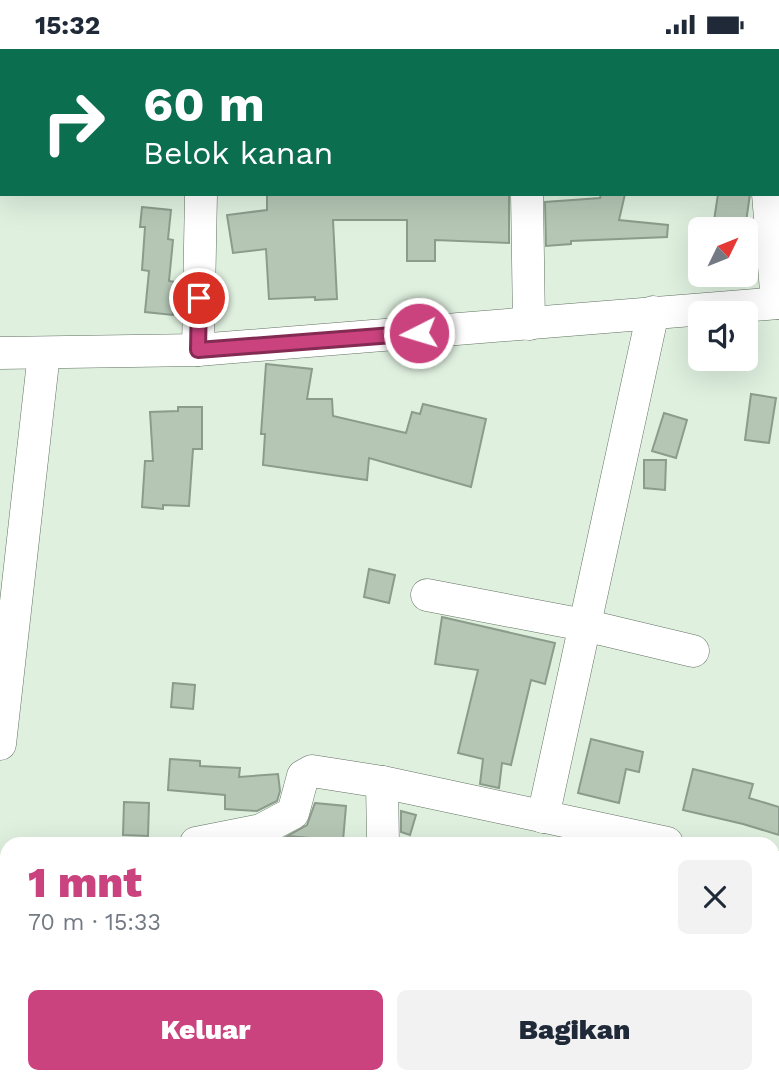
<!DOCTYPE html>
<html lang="id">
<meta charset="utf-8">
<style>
:root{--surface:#fff;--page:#f2f2f3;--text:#1f2937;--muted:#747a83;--accent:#ca427e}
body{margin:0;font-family:"Work Sans",sans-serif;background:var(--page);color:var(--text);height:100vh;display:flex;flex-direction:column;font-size:26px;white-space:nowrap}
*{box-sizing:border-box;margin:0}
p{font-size:23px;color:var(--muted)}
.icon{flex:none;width:38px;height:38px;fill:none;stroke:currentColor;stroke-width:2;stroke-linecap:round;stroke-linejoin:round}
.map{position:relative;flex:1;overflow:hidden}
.side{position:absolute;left:0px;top:788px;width:780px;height:247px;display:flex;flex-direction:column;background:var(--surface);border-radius:21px 21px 0 0;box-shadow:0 7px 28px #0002}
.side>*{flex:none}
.top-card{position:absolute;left:0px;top:0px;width:780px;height:147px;box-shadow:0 7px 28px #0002;background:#0b6e4f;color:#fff;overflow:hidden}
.needle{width:46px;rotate:47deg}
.tools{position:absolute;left:688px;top:168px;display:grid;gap:14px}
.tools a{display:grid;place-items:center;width:70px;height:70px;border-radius:10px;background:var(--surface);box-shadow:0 7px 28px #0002;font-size:35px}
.pin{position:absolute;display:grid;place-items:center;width:60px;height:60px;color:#fff;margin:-30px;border:4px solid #fff;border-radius:50%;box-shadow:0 2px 7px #0007}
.me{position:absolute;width:77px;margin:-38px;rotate:265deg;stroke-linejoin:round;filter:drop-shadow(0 0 5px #0008)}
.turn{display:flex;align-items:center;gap:24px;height:147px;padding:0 28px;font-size:32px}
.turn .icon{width:91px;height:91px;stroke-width:2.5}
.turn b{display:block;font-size:49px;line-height:60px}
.round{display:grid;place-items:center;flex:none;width:74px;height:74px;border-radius:10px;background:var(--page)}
.headline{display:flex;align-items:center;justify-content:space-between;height:119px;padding:0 28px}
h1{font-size:42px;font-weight:800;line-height:52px;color:var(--accent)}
.cta{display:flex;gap:14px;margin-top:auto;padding:14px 28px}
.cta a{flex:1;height:80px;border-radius:10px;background:var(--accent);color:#fff;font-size:28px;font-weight:800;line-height:80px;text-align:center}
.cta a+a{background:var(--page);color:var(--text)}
.status{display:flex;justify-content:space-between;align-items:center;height:49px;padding:0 35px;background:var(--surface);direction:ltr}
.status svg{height:19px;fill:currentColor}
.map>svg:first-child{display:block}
</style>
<div class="status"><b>15:32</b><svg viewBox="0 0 49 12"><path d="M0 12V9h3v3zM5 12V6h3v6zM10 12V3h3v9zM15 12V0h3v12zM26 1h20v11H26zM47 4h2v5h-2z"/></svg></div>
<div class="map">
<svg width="779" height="1034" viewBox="0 0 779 1034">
<rect width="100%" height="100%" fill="#dff0df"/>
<g fill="#b5c6b5" stroke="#8c9c8c" stroke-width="2">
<polygon points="267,145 509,145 509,194 435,191 435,212 407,212 407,171 333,171 337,250 315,251 315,248 269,250 266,200 233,204 227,166 267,161"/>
<polygon points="601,145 625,145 619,171 668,176 667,188 571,192 571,195 546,197 545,153 600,149"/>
<polygon points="718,145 750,145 745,180 713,178"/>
<polygon points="142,158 171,161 168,190 173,191 169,232 176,233 173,266 145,263 149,222 142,221 145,178 140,178"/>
<polygon points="266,315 312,320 307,350 332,350 333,367 406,384 412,363 420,365 423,355 486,370 471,438 369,409 367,431 263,416 265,385 261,385"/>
<polygon points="751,345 776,349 769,394 745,391"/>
<polygon points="178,358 202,358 202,400 193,400 189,457 163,456 163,460 142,458 145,412 153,412 150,363 178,362"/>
<polygon points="664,364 687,371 676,409 652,402"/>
<polygon points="644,411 666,411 665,441 644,439"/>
<polygon points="369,520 395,526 389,554 364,548"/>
<polygon points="442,568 555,594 545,635 531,631 511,716 502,714 499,739 480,735 483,710 458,704 478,621 435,615"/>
<polygon points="173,634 195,636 193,660 171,658"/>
<polygon points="591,690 643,703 639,723 626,720 619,754 578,744"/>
<polygon points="170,710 200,712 200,717 240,719 239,728 278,725 280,742 277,752 257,762 225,760 225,746 168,741"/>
<polygon points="693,720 753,735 749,749 779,758 779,786 743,775 683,761"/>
<polygon points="124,753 149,754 148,787 123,786"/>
<polygon points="315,754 346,757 343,792 289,787 290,794 275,794 307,776"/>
<polygon points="401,762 416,766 410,786 401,783"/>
</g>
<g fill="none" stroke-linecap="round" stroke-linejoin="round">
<g stroke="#637263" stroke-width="33">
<g id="minor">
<polyline points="525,0 525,2"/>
<polyline points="767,0 767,2"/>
<polyline points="527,145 529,275"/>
<polyline points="768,145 777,254"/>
<polyline points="198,301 201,145"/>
<polyline points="0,304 198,301 779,254"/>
<polyline points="427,546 584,576 693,602"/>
<polyline points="0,695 44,304"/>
<polyline points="382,733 383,794"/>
<polyline points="543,768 653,263"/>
<polyline points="196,794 261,781 293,764 303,727 312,722 382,733 667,794"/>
<polyline points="774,817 779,819"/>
<polyline points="384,1027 384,1034"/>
<polyline points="673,1034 675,1027"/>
</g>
</g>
<use href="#minor" stroke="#fff" stroke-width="32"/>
</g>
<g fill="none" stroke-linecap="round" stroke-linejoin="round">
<g stroke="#832b52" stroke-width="18">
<polyline id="route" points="199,249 198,301 419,284"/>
</g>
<use href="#route" stroke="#ca427e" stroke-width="12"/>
</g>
</svg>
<div class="tools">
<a><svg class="needle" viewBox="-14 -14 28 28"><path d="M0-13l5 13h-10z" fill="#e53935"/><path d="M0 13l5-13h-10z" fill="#747a83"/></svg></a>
<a><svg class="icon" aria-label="sound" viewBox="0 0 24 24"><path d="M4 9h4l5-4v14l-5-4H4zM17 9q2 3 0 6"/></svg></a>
</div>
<div class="pin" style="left:199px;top:249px;background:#d93025"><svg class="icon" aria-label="arrive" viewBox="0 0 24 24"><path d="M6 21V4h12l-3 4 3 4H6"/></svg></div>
<svg class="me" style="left:419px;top:284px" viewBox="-20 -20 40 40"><circle r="17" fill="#ca427e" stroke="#fff" stroke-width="3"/><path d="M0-11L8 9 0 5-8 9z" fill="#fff"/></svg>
<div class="top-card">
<div class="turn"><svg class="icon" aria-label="right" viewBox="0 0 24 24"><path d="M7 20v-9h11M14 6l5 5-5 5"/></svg><div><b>60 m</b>Belok kanan</div></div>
</div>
<section class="side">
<div class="headline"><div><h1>1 mnt</h1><p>70 m · 15:33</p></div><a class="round"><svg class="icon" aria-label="close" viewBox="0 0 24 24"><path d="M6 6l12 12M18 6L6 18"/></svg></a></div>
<div class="cta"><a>Keluar</a><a>Bagikan</a></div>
</section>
</div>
